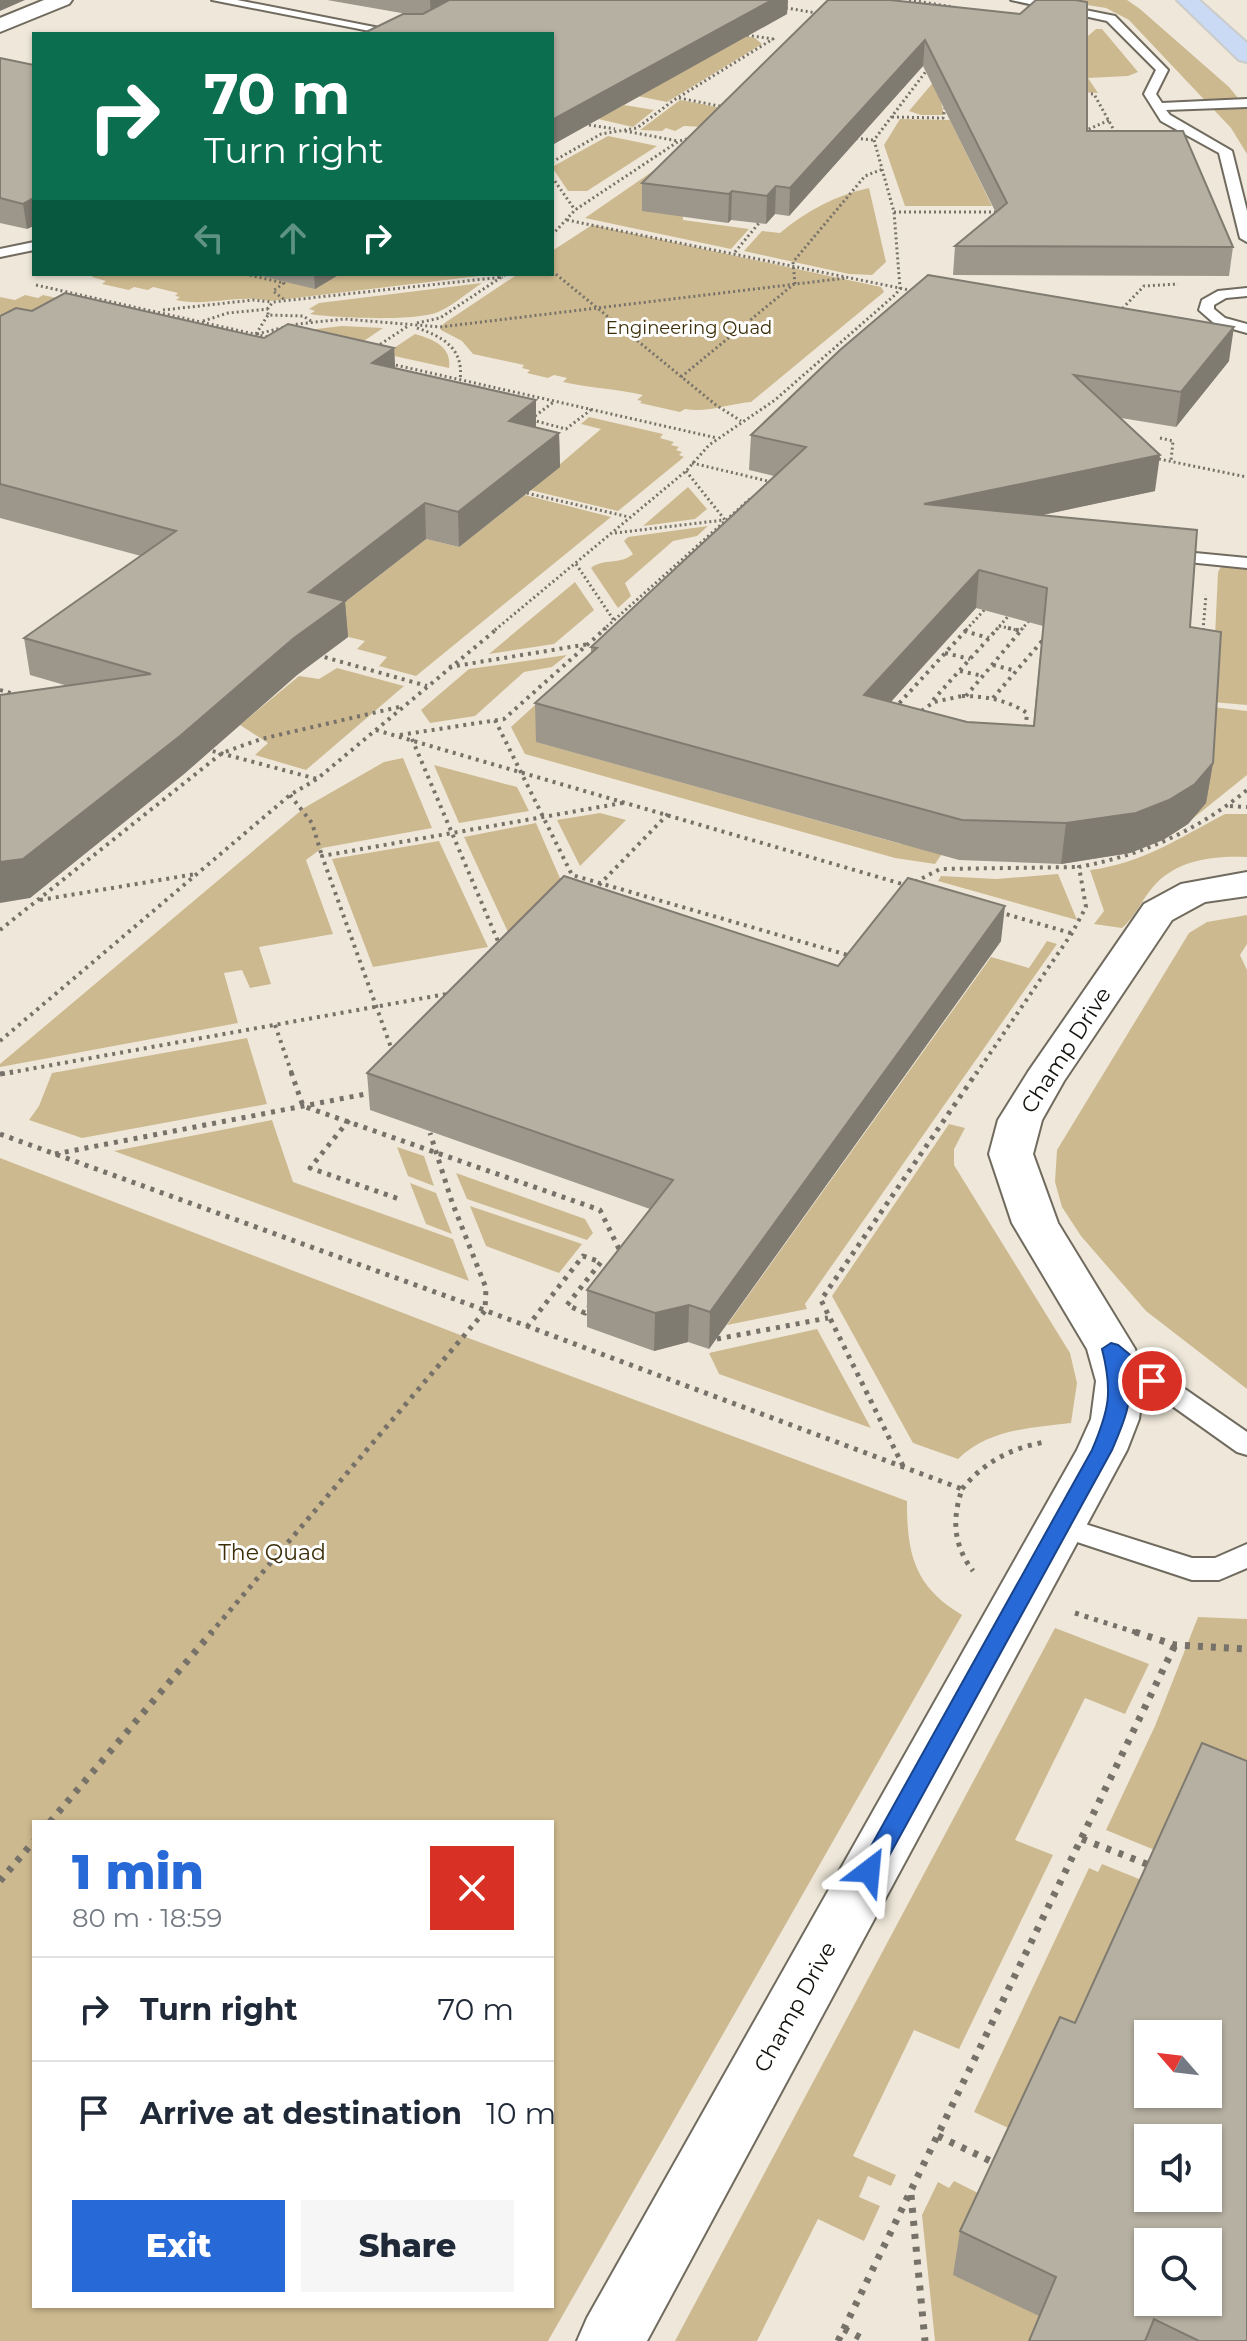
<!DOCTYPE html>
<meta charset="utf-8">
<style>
:root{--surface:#fff;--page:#f6f6f7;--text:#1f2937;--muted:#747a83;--line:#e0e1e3;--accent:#2769d6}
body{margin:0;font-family:Montserrat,sans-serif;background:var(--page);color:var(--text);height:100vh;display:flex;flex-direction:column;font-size:30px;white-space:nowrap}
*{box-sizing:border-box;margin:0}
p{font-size:26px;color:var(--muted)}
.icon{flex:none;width:44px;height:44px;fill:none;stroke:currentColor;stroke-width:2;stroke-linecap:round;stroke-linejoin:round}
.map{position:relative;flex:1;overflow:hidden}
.sheet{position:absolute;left:32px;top:1820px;width:522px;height:488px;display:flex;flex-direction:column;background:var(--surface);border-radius:0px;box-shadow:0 2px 6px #0004}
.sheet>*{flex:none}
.top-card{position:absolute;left:32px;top:32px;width:522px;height:244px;border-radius:0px;box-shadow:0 2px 6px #0004;background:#0b6e4f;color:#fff;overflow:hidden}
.needle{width:52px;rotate:298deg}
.buttons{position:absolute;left:1134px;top:2020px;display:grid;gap:16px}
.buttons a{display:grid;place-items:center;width:88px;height:88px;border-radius:0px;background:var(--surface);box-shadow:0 2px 6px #0004;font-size:40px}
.pin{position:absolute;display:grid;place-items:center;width:68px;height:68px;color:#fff;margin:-34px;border:4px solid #fff;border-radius:50%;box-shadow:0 2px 8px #0007}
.me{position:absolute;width:88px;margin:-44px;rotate:29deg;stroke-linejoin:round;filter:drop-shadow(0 0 6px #0008)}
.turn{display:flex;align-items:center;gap:28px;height:168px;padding:0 40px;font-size:36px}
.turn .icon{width:104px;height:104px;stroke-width:2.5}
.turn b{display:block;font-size:56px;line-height:68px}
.lanes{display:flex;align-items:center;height:76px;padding:0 40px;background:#0003;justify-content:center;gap:40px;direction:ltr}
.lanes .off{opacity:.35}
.round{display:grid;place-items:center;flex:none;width:84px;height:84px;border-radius:0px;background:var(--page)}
.head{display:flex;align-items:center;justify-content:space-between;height:136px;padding:0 40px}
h1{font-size:48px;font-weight:800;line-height:60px;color:var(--accent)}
.button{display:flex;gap:16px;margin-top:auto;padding:16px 40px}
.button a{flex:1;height:92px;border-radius:0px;background:var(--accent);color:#fff;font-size:32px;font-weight:800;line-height:92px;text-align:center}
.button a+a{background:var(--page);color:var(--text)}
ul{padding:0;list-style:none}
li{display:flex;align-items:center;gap:24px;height:104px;padding:0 40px;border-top:2px solid var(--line)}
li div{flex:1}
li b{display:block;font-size:30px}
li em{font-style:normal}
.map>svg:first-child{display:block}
</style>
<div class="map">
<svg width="1247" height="2341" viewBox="0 0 1247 2341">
<rect width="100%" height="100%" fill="#efe8da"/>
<g fill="#cdb98f" fill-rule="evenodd">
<polygon points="1055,0 1127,0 1140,9 1229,87 1247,109 1247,154 1231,128 1129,20 1106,8"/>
<polygon points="1096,29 1102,29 1138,72 1128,76 1088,78 1098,93 1028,89"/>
<polygon points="730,33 755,38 762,44 667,102 637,96"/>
<polygon points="936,79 944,115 921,115 909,111"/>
<polygon points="680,100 744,112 704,127 684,126 675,131 666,128 662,131 640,130"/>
<polygon points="624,105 654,110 633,127 598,119"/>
<polygon points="900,119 950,120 992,206 905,206 884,145"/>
<polygon points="608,136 657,146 587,191 568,191 552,167"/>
<polygon points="682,151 683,220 749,229 731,249 585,218"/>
<path d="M 869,188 L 886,262 L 872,275 L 849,274 L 744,251 L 762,231 L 780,233 C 806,211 836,195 869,188 Z"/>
<path d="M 592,225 L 881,287 L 884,292 L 751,402 C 728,404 707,413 685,409 L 680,412 L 640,403 L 642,401 L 637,400 L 643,395 C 617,389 590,388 563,382 L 567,378 L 554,375 L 548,378 L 527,373 L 530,370 L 522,368 L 524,365 L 473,354 L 462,341 L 441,330 L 440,327 L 446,322 L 518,274 L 552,274 L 552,251 Z"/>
<path d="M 94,274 L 253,274 L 278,280 L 288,274 L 335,277 L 340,274 L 496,274 L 270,301 C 237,294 208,307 176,300 L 180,297 L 175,296 L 178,293 L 153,287 L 148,290 L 134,287 L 129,290 L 102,284 L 106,281 L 92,277 Z"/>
<path d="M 482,283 C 468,292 455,304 440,311 C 421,322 334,318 310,314 L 315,311 L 309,309 L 319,303 Z"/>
<polygon points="25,295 38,298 43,295 105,309 0,352 0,297 15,300"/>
<polygon points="342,326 383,328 355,347 299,331"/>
<path d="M 415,334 C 433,339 452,347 449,368 L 385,354 Z"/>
<polygon points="589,417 663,434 660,438 674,442 671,445 679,447 676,450 682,452 679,455 684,457 618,511 530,490 601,429 581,424"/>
<polygon points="688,487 707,509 695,519 643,526"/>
<polygon points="525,495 611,517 416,676 379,666 387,657 357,649 365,641 312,628 426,539 459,547"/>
<path d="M 708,526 L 697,536 L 673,541 L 625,583 L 631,596 L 618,608 L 591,568 C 603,558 621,565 633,554 L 624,541 L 628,537 Z"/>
<polygon points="1223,564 1247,567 1247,705 1212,702 1218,572"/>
<polygon points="575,582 594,610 554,644 489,654"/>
<polygon points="567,655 552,667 524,672 475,716 430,723 421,710 469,669"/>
<polygon points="581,663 537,742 901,844 908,837 946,848 935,864 895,858 525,754 511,727"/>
<polygon points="337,668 404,686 306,770 255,755 268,743 240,725 299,676 319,679"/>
<polygon points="1212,707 1247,711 1247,775 1191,820"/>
<polygon points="403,758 432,828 322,848 306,860 333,934 259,947 271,984 250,988 242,970 224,973 238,1023 0,1067 0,1064 304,808 384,762"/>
<polygon points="434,765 517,787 529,811 459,823"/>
<polygon points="600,813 626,820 580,866 557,820"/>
<path d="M 1225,814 L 1247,814 L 1247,857 C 1210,855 1171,861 1149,892 C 1140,904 1133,919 1122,928 L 1094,924 L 1104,911 L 1090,870 C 1141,864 1181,837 1225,814 Z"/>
<polygon points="536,823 566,892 513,943 464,837"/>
<polygon points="439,841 488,947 373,967 332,859"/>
<polygon points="1058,874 1077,920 938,881 941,876 996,879"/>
<polygon points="1247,915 1247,944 1240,955 1247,970 1247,1389 1146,1311 1081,1236 1062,1207 1055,1182 1057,1150 1189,933 1207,922"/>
<polygon points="1047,941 1057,944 805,1304 807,1309 727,1325 991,957 1029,968"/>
<polygon points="247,1038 267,1104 82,1138 29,1120 39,1106 52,1073"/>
<polygon points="272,1120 293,1182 453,1239 469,1281 114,1151"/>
<path d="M 949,1124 L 965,1128 L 954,1149 L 954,1165 L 1070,1353 L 1077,1383 L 1071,1423 C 1030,1428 989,1429 958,1459 L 913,1443 L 832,1296 Z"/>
<polygon points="397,1147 424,1156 434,1186 408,1176"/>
<path d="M 0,1158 L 463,1336 L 907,1501 C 907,1554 914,1586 962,1615 L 548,2341 L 0,2341 ZM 34,1822 L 552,1822 L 552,2306 L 34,2306 Z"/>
<polygon points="456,1173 585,1219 593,1233 587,1240 467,1199"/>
<polygon points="410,1183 436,1193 452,1234 426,1224"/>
<polygon points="470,1206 582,1244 559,1273 486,1246"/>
<polygon points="817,1329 871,1428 719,1374 709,1353"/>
<polygon points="1198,1617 1247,1619 1247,1811 1162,1853 1106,1830 1155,1726"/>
<polygon points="1055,1628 1149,1664 1125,1714 1085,1698 1015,1840 1053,1855 959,2049 914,2030 853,2156 896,2175 891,2186 868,2176 859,2197 880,2206 864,2241 818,2219 757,2341 675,2341"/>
<polygon points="1102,1864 1149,1883 1019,2133 974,2112 1089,1868 1098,1872"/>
<polygon points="954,2181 988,2198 1047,2320 1038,2341 935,2341 922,2215 938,2182 949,2188"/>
</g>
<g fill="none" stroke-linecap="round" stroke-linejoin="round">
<g stroke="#706b5e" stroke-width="4">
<g id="lane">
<polygon points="212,0 237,0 410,34 385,34"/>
<polygon points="1011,0 1035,0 1115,16 1168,70 1156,94 1162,103 1247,99 1247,107 1166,110 1170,115 1232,151 1247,211 1247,242 1240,238 1219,153 1161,121 1144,94 1156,70 1107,21"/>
<polygon points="34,242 34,250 0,257 0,249"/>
<polygon points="1247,288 1247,296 1226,298 1214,305 1214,309 1225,318 1247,324 1247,333 1215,324 1199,310 1202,300 1218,291"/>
<polygon points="1164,550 1247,558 1247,568 1158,559 1155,555 1158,551"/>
<polygon points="1118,1346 1127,1349 1247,1432 1247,1455 1237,1452 1109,1361 1105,1355 1109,1349"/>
<polygon points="1060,1516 1192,1558 1215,1558 1247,1544 1247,1568 1219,1580 1192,1580 1050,1533 1046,1526 1050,1519"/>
</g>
</g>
<g stroke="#706b5e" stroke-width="4">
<g id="street">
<polygon points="44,0 72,0 69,4 0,32 0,18"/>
<polygon points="1247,872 1247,896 1205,902 1172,920 1064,1081 1042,1120 1033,1154 1058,1223 1135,1349 1144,1381 1139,1419 1127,1450 647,2341 577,2341 587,2318 1077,1450 1091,1419 1096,1381 1087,1349 1012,1223 989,1154 998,1120 1028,1072 1144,904 1181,884"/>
</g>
</g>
<g stroke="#cbcbca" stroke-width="4">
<polygon id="primary" points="1177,0 1199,0 1247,43 1247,62 1239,60"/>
</g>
<g stroke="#777269" stroke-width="3" stroke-dasharray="2 3" stroke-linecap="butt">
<polyline points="909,0 954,7"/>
<polyline points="781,7 822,14"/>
<polyline points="1081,93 1094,94 1116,134"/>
<polyline points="679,98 724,107"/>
<polyline points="892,117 943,118 945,108"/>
<polyline points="589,125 615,129"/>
<polyline points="625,131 678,141"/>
<polyline points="1084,131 1110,120"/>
<polyline points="851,138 874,140"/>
<polyline points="552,162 601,134 637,128 674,100 773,39 746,35"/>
<polyline points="552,177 575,210"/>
<polyline points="894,212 1001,212"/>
<polyline points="567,220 914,291"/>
<polyline points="552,235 575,210 679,141 690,138"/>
<polyline points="735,252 759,223"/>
<polyline points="552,271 716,405 741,421"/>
<polyline points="245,274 284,283 273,291 286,301"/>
<polyline points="795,284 793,262 865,176 883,169"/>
<polyline points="36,285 272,338"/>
<polyline points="163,310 253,300 272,302"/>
<polyline points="1119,312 1144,286 1178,284"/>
<polyline points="203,321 228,313 268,309"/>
<polyline points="311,321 303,316 268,315 268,308 273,302 503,277"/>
<polyline points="417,323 440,318 506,274"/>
<path d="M 417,328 C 444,337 464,349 460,380"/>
<polyline points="256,334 268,315"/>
<polyline points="257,334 298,324 344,319 440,327 846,278"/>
<polyline points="376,347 408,326"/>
<polyline points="391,364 717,438"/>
<polyline points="681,377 794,284"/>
<polyline points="531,419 555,401"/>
<polyline points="532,420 566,429 592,409"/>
<polyline points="1160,438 1173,441 1171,461"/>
<polyline points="1154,458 1247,477"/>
<polyline points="692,463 776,483"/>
<polyline points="686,471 725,520"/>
<polyline points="522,492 629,517"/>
<polyline points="615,533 724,520"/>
<polyline points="576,564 615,622"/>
<polyline points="999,626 1017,630"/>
<polyline points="495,630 686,471 709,445 775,400 896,294 900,288 894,212 874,140 930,66"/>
<polyline points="603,630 752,497"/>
<polyline points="966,630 987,607"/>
<polyline points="996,630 1012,612"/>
<polyline points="1021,630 1033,616"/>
<polyline points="1203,630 1206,595"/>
</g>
<g stroke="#777269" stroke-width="4" stroke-dasharray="3 5" stroke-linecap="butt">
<polyline points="1008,628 1021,631"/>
<polyline points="964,631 989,638"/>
<polyline points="1203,633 1203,628"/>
<polyline points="945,653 970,659"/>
<polyline points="317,655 427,686"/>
<polyline points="993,665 1016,671"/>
<polyline points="449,667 589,644"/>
<polyline points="960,671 983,676"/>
<polyline points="0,690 18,695"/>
<path d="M 962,696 C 986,696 1007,700 1027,713 L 1025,735 L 1035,736 C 1002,770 946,766 916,730 L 917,714 L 934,702 Z"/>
<polyline points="966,696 1023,628"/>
<polyline points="993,698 1042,641"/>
<polyline points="933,700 998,628"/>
<polyline points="894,709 968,628"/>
<polyline points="495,720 572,875 851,956"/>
<polyline points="376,730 909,886"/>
<polyline points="400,735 504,719 606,628"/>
<polyline points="412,739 500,946"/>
<polyline points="205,749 317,779"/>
<polyline points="290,795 312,823 322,856"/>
<polyline points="1230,806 1247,807"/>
<polyline points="915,882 940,869 1079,867"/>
<polyline points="599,885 668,814"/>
<polyline points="40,900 196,874"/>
<polyline points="999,912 1074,934"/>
<polyline points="0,930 222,753 261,739 399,707"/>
<polyline points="275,1025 292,1074"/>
<polyline points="0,1041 290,795 317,779 498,628"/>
<polyline points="393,1053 322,856 628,802"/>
<polyline points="2,1074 452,993"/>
<path d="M 976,1074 L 1072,933 L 1086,907 L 1079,867 C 1142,855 1197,831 1247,790"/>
</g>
<g stroke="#777269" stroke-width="5" stroke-dasharray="4 6" stroke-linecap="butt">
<polyline points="291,1072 303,1106 600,1210 621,1253"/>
<polyline points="0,1074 13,1072"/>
<polyline points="349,1120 310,1168 402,1200"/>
<path d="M 0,1134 L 468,1304 L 962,1489 C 952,1519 953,1545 973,1571"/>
<polyline points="55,1154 371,1093"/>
<polyline points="527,1327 583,1256 601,1262 567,1305 585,1313 589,1307"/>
<polyline points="717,1339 828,1318"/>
<polyline points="903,1466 821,1300 977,1072"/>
<path d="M 962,1489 C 984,1462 1011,1448 1045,1442"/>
<polyline points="1075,1613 1141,1634"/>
<polyline points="210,1634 485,1311 486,1288 452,1202 430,1133"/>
</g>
<g stroke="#777269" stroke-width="7" stroke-dasharray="5 8" stroke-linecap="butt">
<polyline points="1135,1632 1175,1645 1247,1649"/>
<polyline points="50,1822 212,1632"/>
<polyline points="1082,1839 1152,1866"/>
<polyline points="0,1881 34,1841"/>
<polyline points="938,2136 999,2165"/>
<polyline points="911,2195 925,2341"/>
<polyline points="844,2329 867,2341"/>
<polyline points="838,2341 1175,1645"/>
</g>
<use href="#lane" fill="#fff" fill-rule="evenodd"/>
<use href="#street" fill="#fff" fill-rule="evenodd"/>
<use href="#primary" fill="#cadaf4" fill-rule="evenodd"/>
</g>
<g fill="#9d978b" fill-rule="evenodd">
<polygon points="327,0 788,0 787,14 552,145 552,34 407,14"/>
<polygon points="890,0 1087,131 1233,247 1229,276 953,275 955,246 996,213 923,66 789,216 775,214 766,224 731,220 728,223 642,211 642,183"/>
<polygon points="0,58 34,65 27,229 0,223"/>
<polygon points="253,274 340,274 315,289"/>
<polygon points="32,311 264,338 394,348 395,368 536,400 536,427 559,433 560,467 459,547 426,539 345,602 348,637 297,675 184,774 30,898 68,686 30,675 24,638 141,556 0,518 0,316"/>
<path d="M 840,350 L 1229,361 L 1176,427 L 1121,418 L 1155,491 L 1041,515 L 1190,627 L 1213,763 L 1206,803 L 1188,824 L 1163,840 L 1130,853 L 1061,864 L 959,860 L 536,742 L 535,703 L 591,653 L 591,647 L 774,476 L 749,470 L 751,435 ZM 976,608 L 1043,626 L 1033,726 L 967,722 L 890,702 Z"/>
<polygon points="1001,941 709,1349 688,1342 654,1351 587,1327 587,1290 650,1209 370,1110 367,1073 838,966"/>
<polygon points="1075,2023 1247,2341 1029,2341 1039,2316 953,2275 960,2231"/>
</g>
<g fill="#7f7b71">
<polygon points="0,0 25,0 0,11"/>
<polygon points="430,0 466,0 431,18"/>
<polygon points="772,0 788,0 787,14 552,145 552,120"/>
<polygon points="925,40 923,66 789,216 790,188"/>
<polygon points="776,186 775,214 766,224 767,196"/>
<polygon points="732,191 731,220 728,223 729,194"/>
<polygon points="34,198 34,226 27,229 23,204"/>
<polygon points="314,274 340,274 315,289"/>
<polygon points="1234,327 1229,361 1176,427 1181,392"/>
<polygon points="394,348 396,381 372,363"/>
<polygon points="536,400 536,434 509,421"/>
<polygon points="559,433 560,467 459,547 458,512"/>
<polygon points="1160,455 1155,491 921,541 924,504"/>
<polygon points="425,503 426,539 345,602 348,637 297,675 184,774 30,898 0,903 0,862 309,592"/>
<polygon points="979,570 976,608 861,735 864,695"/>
<polygon points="1213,763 1206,803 1188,824 1163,840 1130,853 1061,864 1066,823"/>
<polygon points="1005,906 1001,941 709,1349 710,1312"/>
<polygon points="689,1305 688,1342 654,1351 655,1313"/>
</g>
<g fill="#b6b0a2" stroke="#7f7b71" stroke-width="2" fill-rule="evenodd">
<polygon points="449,0 772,0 552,120 552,34 362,34 403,14 423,14"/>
<polygon points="828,0 890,0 1020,14 1036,0 1075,0 1087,2 1087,131 1183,131 1233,247 955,246 1007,203 925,40 790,188 776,186 767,196 732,191 729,194 642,183"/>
<polygon points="0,58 34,65 34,198 23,204 0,198"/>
<path d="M 928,275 L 1234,327 L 1181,392 L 1074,375 L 1160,455 L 924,504 L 1197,530 L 1190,627 L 1221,632 L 1213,763 L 1195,784 L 1169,800 L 1136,813 L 1066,823 L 962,820 L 535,703 L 597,648 L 591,647 L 806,447 L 751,435 L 840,350 ZM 979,570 L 1047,588 L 1034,726 L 967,722 L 864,695 Z"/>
<polygon points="65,293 264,338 288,324 394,348 372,363 536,400 509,421 559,433 458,512 425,503 309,592 345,601 294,638 180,736 23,859 0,862 0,695 151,674 24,638 176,531 0,484 0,316 16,308 32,311"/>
<polygon points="564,876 838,966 908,878 1005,906 710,1312 689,1305 655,1313 587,1290 673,1180 367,1073"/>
<path d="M 1202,1743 L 1247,1761 L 1247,2341 L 1199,2341 L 1154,2319 L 1145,2341 L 1029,2341 L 1056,2277 L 960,2231 L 1060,2017 L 1075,2023 ZM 1148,2034 L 1208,2034 L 1208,2094 L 1148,2094 ZM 1148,2138 L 1208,2138 L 1208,2198 L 1148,2198 ZM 1148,2242 L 1208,2242 L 1208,2302 L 1148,2302 Z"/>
</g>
<path fill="#2769d6" stroke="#19448b" stroke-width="2" d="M 1111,1343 L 1118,1345 L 1162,1381 L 1152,1388 L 1128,1372 C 1135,1398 1122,1427 1112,1450 L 877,1878 L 869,1881 L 861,1878 L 857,1871 L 861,1864 L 1092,1450 C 1109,1410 1113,1392 1102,1349 Z"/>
<g text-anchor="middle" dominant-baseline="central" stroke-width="6" stroke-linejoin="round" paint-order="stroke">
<g font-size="18" fill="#3d2f09" stroke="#fff">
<text x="689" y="328">Engineering Quad</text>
</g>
<g font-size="22" fill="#14120d" stroke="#fff">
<text transform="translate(1066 1050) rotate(-57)">Champ Drive</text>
<text transform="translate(795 2007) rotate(-61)">Champ Drive</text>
</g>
<g font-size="22" fill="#3d2f09" stroke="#fff">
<text x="272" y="1552">The Quad</text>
</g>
</g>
</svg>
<div class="buttons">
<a><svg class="needle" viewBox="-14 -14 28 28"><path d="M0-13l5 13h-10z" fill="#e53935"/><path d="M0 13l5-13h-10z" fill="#747a83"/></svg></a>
<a><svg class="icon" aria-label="sound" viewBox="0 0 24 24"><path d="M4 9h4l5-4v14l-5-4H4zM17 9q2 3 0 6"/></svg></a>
<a><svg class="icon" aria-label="search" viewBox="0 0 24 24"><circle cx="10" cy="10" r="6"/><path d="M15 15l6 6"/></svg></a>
</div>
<div class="pin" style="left:1152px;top:1381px;background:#d93025"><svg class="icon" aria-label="arrive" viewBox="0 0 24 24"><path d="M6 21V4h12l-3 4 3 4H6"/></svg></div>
<svg class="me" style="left:869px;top:1871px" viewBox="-20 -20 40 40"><path d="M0-17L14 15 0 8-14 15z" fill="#2769d6" stroke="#fff" stroke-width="4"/></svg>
<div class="top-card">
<div class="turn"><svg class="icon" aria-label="right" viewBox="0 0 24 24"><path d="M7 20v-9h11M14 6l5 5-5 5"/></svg><div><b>70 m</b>Turn right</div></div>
<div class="lanes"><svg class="icon off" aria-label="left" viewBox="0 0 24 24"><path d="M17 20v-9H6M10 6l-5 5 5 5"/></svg><svg class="icon off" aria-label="ahead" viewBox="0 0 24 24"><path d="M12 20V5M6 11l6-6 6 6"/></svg><svg class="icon" aria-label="right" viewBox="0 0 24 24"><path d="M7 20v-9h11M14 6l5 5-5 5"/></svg></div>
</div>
<section class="sheet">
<div class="head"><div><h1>1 min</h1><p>80 m · 18:59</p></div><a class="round" style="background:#d93025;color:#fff"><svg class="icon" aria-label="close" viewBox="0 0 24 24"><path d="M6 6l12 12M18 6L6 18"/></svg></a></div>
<ul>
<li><svg class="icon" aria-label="right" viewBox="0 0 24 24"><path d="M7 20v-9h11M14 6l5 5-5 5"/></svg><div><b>Turn right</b></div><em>70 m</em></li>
<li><svg class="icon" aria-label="arrive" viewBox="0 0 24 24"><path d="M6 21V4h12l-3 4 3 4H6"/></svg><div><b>Arrive at destination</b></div><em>10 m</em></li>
</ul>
<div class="button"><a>Exit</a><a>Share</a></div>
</section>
</div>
